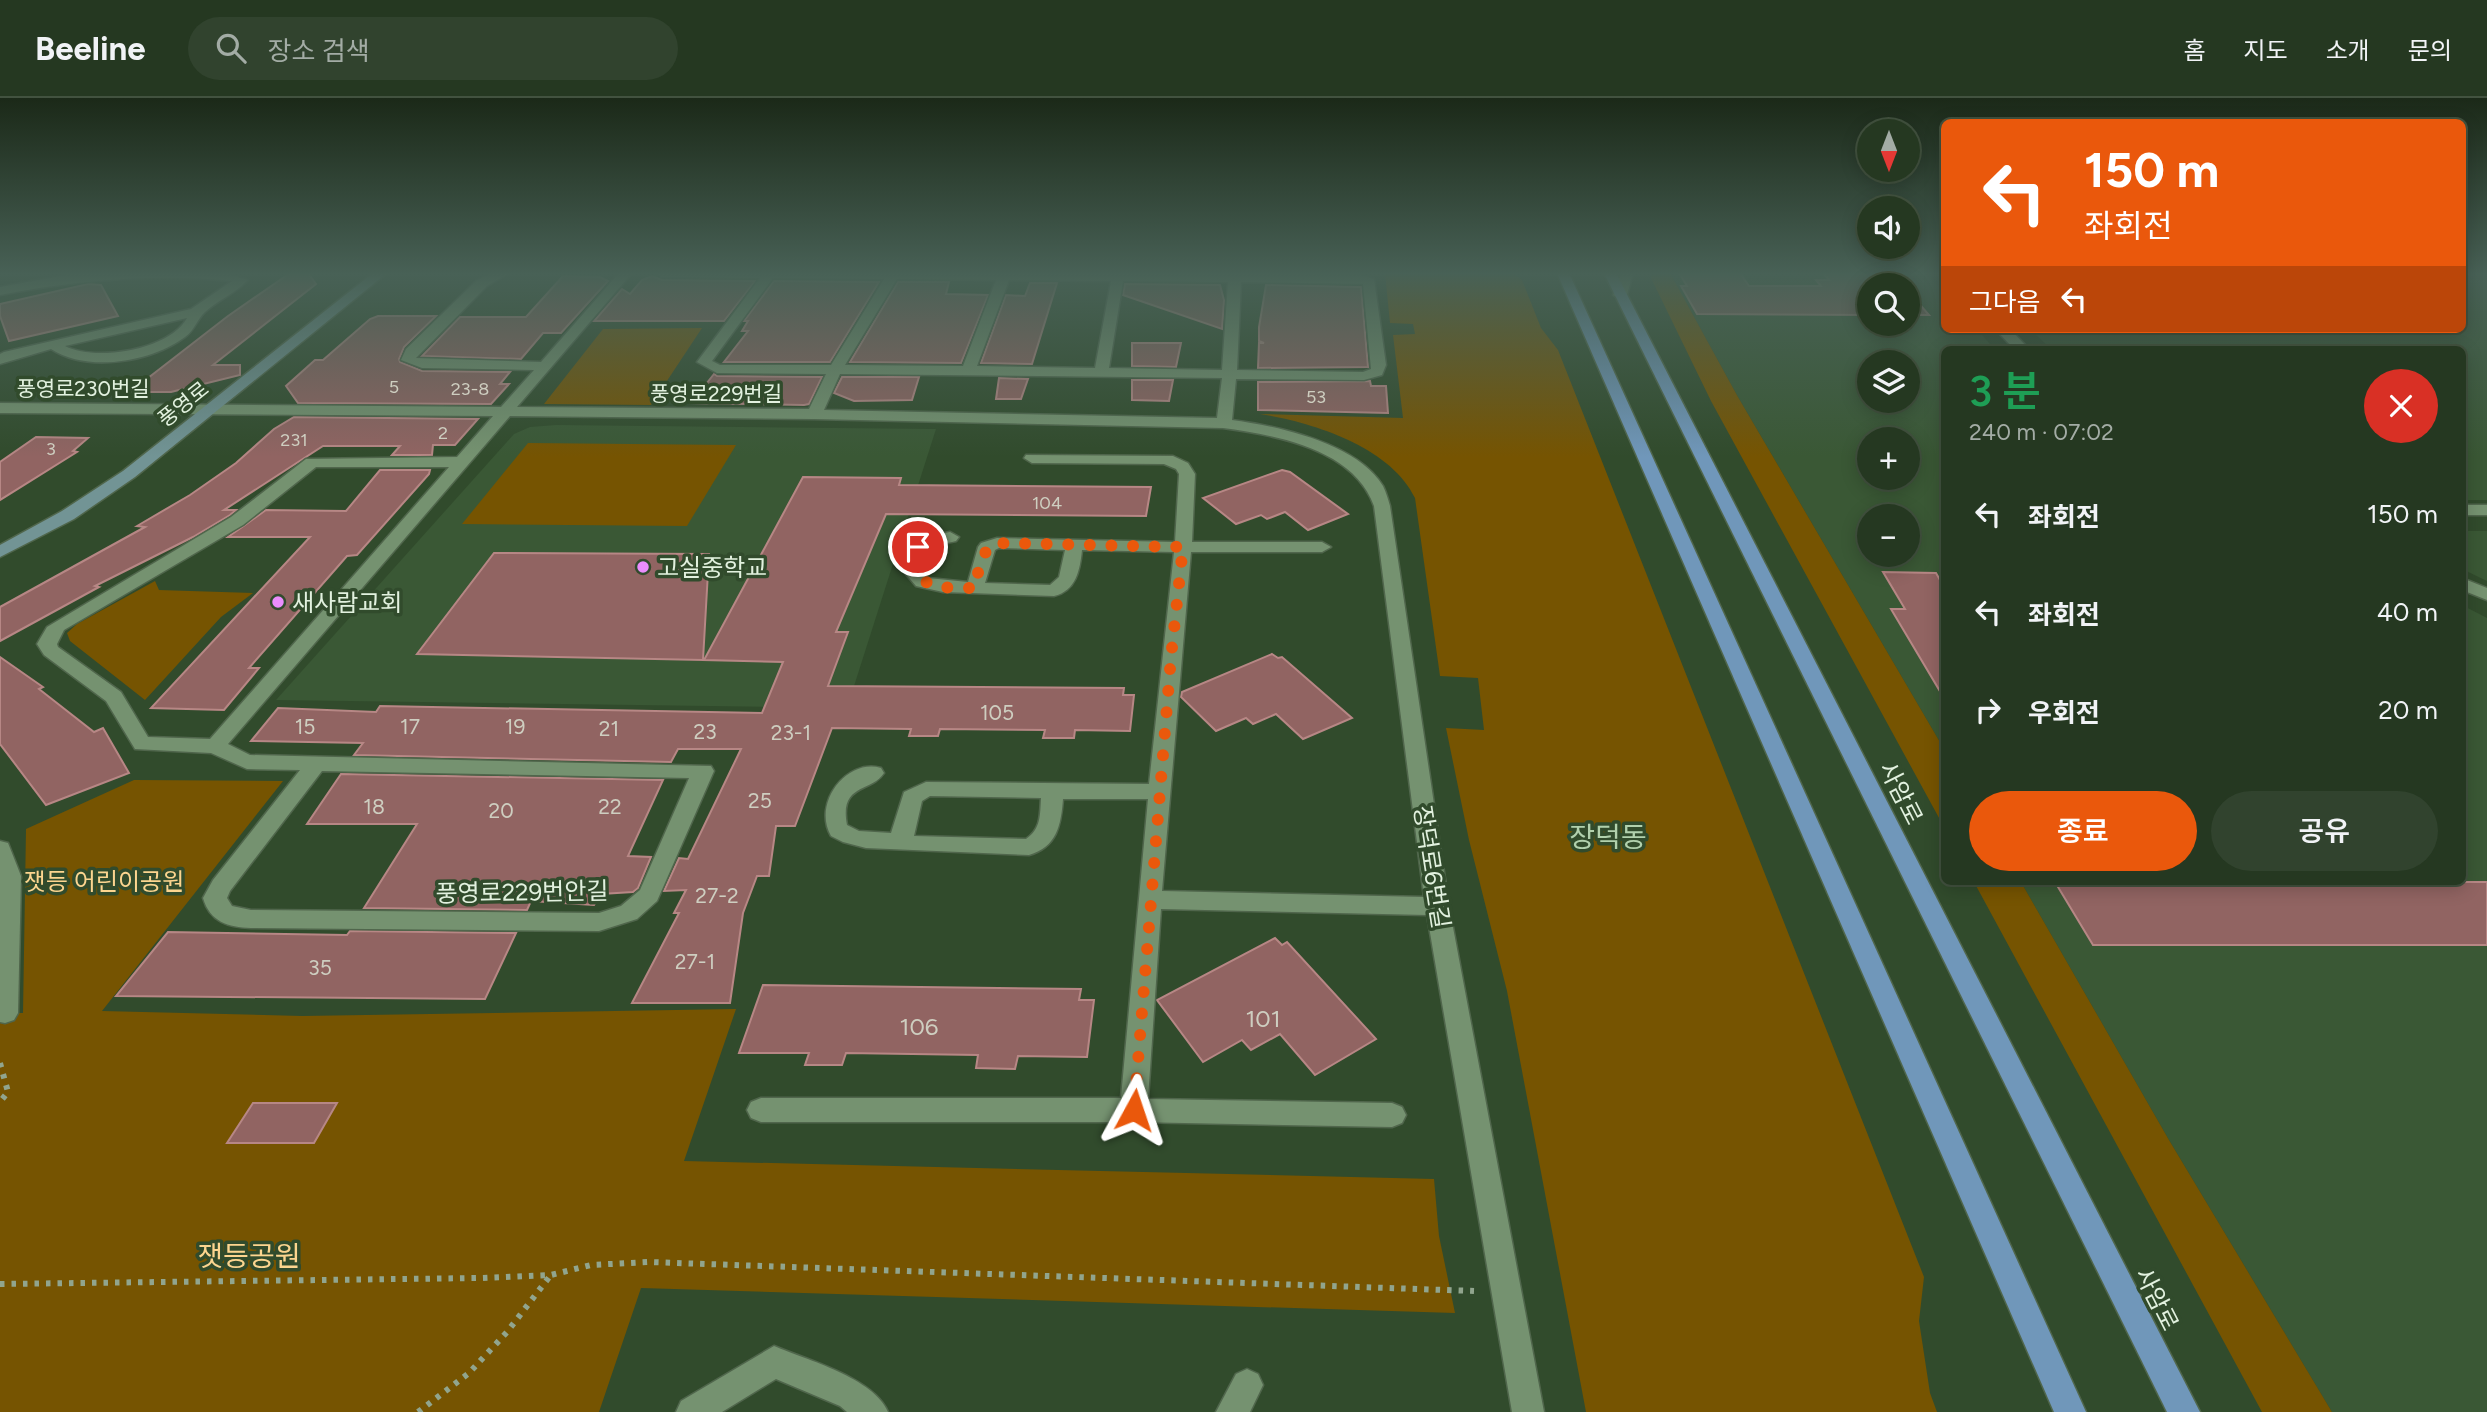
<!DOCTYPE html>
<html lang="ko">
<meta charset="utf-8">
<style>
:root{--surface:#253821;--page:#31432e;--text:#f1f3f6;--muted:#a3aca5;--line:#42523f;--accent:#ea580c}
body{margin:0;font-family:Figtree,"Noto Sans KR",sans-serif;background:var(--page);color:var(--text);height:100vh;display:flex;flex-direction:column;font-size:26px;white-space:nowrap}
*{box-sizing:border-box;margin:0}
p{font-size:23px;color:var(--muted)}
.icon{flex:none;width:38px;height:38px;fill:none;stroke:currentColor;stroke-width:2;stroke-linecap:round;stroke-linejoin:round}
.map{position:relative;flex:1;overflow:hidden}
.details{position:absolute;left:1941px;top:248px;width:525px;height:539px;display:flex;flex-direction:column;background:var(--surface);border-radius:10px;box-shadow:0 4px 18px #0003,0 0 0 2px var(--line)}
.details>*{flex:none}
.hud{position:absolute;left:1941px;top:21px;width:525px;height:214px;border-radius:10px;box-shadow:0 4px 18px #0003,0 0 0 2px var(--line);background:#ea580c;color:#fff;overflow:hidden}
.needle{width:46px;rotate:180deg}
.buttons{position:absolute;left:1857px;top:21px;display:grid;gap:14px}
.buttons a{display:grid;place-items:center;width:63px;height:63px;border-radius:50%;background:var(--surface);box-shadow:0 4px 18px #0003,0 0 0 2px var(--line);font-size:35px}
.pin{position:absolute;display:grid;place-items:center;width:60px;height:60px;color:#fff;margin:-30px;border:4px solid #fff;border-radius:50%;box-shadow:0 2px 7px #0007}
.me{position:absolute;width:77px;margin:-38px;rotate:5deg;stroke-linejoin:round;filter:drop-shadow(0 0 5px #0008)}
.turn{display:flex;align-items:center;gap:24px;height:147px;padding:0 28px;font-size:32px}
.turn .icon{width:91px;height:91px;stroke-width:2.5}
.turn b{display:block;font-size:49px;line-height:60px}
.then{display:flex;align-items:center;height:66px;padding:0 28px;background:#0003;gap:14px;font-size:26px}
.round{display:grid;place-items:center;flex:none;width:74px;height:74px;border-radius:37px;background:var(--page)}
.headline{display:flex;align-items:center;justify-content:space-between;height:119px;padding:0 28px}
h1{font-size:42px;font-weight:600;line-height:52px;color:#1e9e55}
.action{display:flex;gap:14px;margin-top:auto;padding:14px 28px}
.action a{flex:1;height:80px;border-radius:42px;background:var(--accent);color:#fff;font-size:28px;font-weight:600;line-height:80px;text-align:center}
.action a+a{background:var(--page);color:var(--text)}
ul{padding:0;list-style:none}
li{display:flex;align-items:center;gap:21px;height:98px;padding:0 28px}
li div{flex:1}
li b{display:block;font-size:26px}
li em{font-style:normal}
header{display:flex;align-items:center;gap:42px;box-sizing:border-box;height:98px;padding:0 35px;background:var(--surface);border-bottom:2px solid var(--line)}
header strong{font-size:33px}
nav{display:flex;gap:38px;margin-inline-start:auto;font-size:24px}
.search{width:490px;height:63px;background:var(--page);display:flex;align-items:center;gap:18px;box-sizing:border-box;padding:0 24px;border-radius:38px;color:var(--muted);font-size:26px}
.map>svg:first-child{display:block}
</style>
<header>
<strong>Beeline</strong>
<div class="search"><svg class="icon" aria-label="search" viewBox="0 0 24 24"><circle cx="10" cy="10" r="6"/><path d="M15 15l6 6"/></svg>장소 검색</div>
<nav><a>홈</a><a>지도</a><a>소개</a><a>문의</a></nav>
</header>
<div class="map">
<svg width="2487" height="1314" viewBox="0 0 2487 1314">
<rect width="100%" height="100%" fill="#314b2c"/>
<g fill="#3a5835" fill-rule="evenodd">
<path d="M 1670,175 L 1927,175 L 1944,194 L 1944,231 L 1977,231 L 1995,252 L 1944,252 L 1944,651 L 1738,299 ZM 1869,187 L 1908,187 L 1908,226 L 1869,226 ZM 1869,264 L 1908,264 L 1908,303 L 1869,303 ZM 1869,341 L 1908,341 L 1908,380 L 1869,380 ZM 1869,418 L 1908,418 L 1908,457 L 1869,457 Z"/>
<polygon points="2462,175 2487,175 2487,402 2462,402 2462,252 2052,252 2030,231 2462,231"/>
<polygon points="556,327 936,331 847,610 276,602 514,336 530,329"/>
<polygon points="2462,433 2487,433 2487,483 2462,471"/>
<polygon points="2462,507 2487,520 2487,1314 2332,1314 2169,1042 2021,784 2462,784"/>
</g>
<g fill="#765401">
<path d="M 1385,175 L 1513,175 L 1522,182 L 1541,230 L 1558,252 L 1924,1179 L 1919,1223 L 1930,1295 L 1937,1314 L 1586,1314 L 1507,893 L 1469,742 L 1446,630 L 1484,632 L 1478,580 L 1440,578 L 1415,400 C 1391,349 1312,324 1260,316 L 1403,320 L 1393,237 L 1415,236 L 1413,226 L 1390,225 Z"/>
<polygon points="1652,175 1670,175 1738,299 1944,651 1944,729 1711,303 1651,180"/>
<polygon points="702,230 651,307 544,306 603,231"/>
<polygon points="528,345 736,347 687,428 462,426"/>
<polygon points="155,483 159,492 253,495 221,519 145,602 70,543 67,535 77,526"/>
<polygon points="134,682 283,683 102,913 302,918 736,911 684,1063 1434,1081 1439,1138 1455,1215 641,1190 599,1314 0,1314 0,915 23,915 26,731"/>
<polygon points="1974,784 2021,784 2169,1042 2332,1314 2262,1314"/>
</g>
<g fill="#916462" stroke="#b78785" stroke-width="2">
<polygon points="290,175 308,175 316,186 213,267 240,267 240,277 171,294 130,294 228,218"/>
<polygon points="1679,175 1740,175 1749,188 1821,188 1816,182 1829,182 1823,175 1891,175 1902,187 1869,187 1869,217 1697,216 1681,188 1687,188"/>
<polygon points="563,178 600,179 608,183 561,235 543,235 521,261 422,258 460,219 526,219"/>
<polygon points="652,178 662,182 755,183 724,223 594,223 622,191 630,196 642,182"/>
<polygon points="774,183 879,184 830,264 724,264 748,233 742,233 748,223 744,223"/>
<polygon points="898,184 949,184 946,196 988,197 961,265 850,264"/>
<polygon points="1030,185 1057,185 1032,266 981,265 1006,197 1025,198"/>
<polygon points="88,186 101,187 118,218 9,243 0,218 0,206"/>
<polygon points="1125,186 1220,187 1224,202 1222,231 1123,197"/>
<polygon points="1266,187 1361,189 1368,269 1258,270 1259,245 1264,245 1259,243 1259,229"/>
<polygon points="1908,193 1929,217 1908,217"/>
<polygon points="378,218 436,218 404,249 399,261 400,264 422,273 510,274 500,286 509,286 491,306 298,305 286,288 315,262 323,262 370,221"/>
<polygon points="1132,245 1181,245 1176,269 1132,268"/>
<polygon points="714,276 717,278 822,279 809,306 804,307 691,305"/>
<polygon points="842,279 919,279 912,302 854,303 834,295"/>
<polygon points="999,280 1028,281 1021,301 996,301"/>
<polygon points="1132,282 1173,282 1169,303 1132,302"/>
<polygon points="1370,283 1371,288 1386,288 1388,315 1258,312 1258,284"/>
<polygon points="294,319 478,321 455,347 433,347 432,357 392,357 400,348 323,348 224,412 236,412 230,417 193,439 95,488 99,489 0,543 0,509 145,429 137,428 190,397 236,365 274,331"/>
<polygon points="36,339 88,340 73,353 77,354 0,402 0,364"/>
<polygon points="380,372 430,372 429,376 357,457 347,458 249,570 259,570 224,612 151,610 310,439 228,439 266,412 346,413"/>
<polygon points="1282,372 1290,374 1348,416 1308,432 1285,414 1267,421 1261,417 1236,426 1203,400"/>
<polygon points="803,379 901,380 899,387 1151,389 1146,418 886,416 836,534 848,534 828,588 1124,590 1123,597 1134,597 1130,633 1075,632 1074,640 1043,640 1045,632 940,631 938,638 909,638 911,631 832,630 795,728 776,728 769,778 757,778 743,815 730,905 632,905 679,815 674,815 686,792 664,793 679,760 688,761 741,651 678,651 671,664 354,657 363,645 251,643 278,610 376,614 380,608 762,615 783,564 704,562"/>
<polygon points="494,455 709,456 703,562 417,556"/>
<polygon points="1883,474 1936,475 1944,489 1944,600 1891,511 1905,511"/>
<polygon points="1272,556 1278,560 1282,559 1352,620 1303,641 1276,616 1253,626 1246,620 1216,633 1181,599 1182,594"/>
<polygon points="0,559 43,589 39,591 94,634 103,630 129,675 46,707 0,646"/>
<polygon points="341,676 663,682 628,758 651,759 638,790 633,794 601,796 594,807 531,803 527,812 364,810 417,726 307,726"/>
<polygon points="2055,784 2487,784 2487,847 2093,847"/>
<polygon points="350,833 516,835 485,901 116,898 168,834 347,837"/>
<polygon points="1275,840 1282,847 1287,844 1376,941 1315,977 1280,936 1251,952 1242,942 1203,964 1157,902"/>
<polygon points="763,887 1081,891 1079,902 1094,902 1087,959 1018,958 1015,971 976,970 978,957 846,955 842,967 805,967 809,955 739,955"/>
<polygon points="253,1005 337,1005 314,1045 227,1045"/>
</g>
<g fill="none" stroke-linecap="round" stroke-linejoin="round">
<g stroke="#50664c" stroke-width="3">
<polygon id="pedestrian" points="0,743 8,745 21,778 18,915 14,922 5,925 0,924"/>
</g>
<g stroke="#50664c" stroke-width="3">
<g id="minor">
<path d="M 100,175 L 225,175 L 248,182 C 236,195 218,202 205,214 C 197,221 195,232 185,239 C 151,264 88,275 51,251 L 0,266 L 0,256 L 4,254 L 191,211 L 232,183 C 155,175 76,182 0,197 L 0,189 L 66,177 ZM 187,220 C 170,252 95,264 65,248 Z"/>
<path d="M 493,175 L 509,175 L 487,188 L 416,260 L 541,264 L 619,175 L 632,175 L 517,309 L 809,311 L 826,276 L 717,275 L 697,264 L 760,180 L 662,179 L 656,175 L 1360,177 L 1374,181 L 1386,267 L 1382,277 L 1364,282 L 1236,281 L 1232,322 C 1277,328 1357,345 1383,388 C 1386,394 1388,401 1390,408 L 1449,808 L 1544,1314 L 1512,1314 L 1427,817 L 1161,811 L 1148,1001 L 1392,1005 L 1402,1009 L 1406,1017 L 1402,1025 L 1392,1029 L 1134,1024 L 761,1024 L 751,1020 L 747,1012 L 751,1004 L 761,1000 L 1121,1000 L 1148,701 L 1063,701 C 1061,727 1057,749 1029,757 L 866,750 L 843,744 L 831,738 C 812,705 847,660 881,670 L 884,675 C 871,695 839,685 847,727 L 859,733 L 891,735 L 904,694 L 926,684 L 1149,686 L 1174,454 L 1082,452 C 1080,472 1076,493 1054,498 L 943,494 L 916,488 L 904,474 C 906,442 922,439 950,434 L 959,439 L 956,443 C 935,448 923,448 922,473 L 928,480 L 968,484 L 978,449 L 981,445 L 997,440 L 1175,444 L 1179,376 L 1176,371 L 1164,366 L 1032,365 L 1024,360 L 1026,357 L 1173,358 L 1188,365 L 1195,376 L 1192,444 L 1322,444 L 1331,449 L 1322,454 L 1191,454 L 1162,793 L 1424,799 L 1374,408 C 1354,351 1276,337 1223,330 L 814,321 L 510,318 L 228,646 L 250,657 L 711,668 L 714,673 L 657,803 L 637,821 L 599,833 L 251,830 C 228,829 210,824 203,800 L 213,782 L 300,672 L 247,671 L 211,655 L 135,651 L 106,603 L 44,557 L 37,546 L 47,529 L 231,419 L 306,361 L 457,359 L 493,318 L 0,315 L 0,305 L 501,309 L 534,272 L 422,270 L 401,262 L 406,251 L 477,182 ZM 773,180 L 884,181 L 831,267 L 720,267 L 712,263 ZM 897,181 L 996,182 L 963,268 L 845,267 ZM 1009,182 L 1111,183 L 1095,270 L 977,268 ZM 1123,183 L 1228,184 L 1222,272 L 1109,270 ZM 1241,184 L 1363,186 L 1371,271 L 1363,274 L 1237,272 ZM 840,276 L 1222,280 L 1217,320 L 824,312 ZM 316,369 L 449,369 L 210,641 L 148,639 L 121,594 L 58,549 L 57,546 L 64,532 L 243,427 ZM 999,450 L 1065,452 L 1059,479 L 1050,487 L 985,485 L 995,452 ZM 322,673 L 689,680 L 640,792 L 621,808 L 599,815 L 251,812 L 232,808 L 227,800 L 230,793 ZM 930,698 L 1041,700 C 1040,717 1041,731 1026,741 L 914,738 L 922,703 Z"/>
<polygon points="1995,231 2010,231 2030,252 2015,252"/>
<rect x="2462" y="407" width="25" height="10"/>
<polygon points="2462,480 2487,490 2487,502 2462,492"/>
<path d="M 774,1248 C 807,1262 874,1280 888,1314 L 847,1314 L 840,1308 L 776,1281 L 722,1314 L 676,1314 L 681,1303 Z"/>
<polygon points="1247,1271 1258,1276 1263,1287 1250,1314 1216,1314 1236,1276"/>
</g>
</g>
<g stroke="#50664c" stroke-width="3">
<polygon id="tertiary" points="1621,175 1633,175 1627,197 1620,201 1613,197"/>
</g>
<g stroke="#50664c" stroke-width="3">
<polygon id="secondary" points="373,175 387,175 135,379 74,421 0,459 0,447 62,413 123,373"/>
</g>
<g stroke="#50664c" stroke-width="3">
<g id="primary">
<polygon points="1557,175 1569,175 2086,1314 2054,1314"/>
<polygon points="1604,175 1616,175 2200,1314 2167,1314"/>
</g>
</g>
<g stroke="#91a58e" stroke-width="6" stroke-dasharray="4.5 7" stroke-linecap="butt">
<polyline points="0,965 8,994 0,1004"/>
<polyline points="0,1186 481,1180 551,1177 591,1167 649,1164 1474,1193"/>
<polyline points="418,1314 469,1275 507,1234 550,1178"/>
</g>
<use href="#pedestrian" fill="#759270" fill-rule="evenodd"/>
<use href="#minor" fill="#759270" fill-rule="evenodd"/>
<use href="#tertiary" fill="#759270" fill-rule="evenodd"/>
<use href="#secondary" fill="#729495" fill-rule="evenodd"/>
<use href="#primary" fill="#7097ba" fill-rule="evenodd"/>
</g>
<linearGradient id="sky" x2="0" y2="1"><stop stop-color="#1b2918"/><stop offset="0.49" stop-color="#486156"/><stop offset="1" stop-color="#486156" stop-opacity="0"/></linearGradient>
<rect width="2487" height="359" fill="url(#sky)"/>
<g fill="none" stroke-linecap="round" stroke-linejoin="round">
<path stroke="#ea580c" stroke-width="12" stroke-dasharray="0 21.6" d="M 918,449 L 913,460 L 913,474 C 929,492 952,490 975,490 C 979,473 979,453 997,445 L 1183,449 L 1171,559 L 1134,1012"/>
</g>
<g fill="#ea8dfc" stroke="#314b2c" stroke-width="2.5">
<circle cx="643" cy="469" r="7"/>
<circle cx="278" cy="504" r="7"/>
</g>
<g text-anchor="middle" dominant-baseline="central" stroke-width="7" stroke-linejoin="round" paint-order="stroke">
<g font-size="18" fill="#cecec0">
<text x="394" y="289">5</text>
<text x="470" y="291">23-8</text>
<text x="1316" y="299">53</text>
<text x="443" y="335">2</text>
<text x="294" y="342">231</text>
<text x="51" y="351">3</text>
<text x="1047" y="405">104</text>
</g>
<g font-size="21" fill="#e2f1df" stroke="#314b2c">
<text x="83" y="290">풍영로230번길</text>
<text x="716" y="295">풍영로229번길</text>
<text transform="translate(183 306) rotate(-39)">풍영로</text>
</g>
<g font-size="21" fill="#cecec0">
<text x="997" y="614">105</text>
<text x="305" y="628">15</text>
<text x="410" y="628">17</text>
<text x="515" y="628">19</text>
<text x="609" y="630">21</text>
<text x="705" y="633">23</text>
<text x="791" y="634">23-1</text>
<text x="760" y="702">25</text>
<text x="374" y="708">18</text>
<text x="610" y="708">22</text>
<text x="501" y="712">20</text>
<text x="717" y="797">27-2</text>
<text x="695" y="863">27-1</text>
<text x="320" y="869">35</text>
</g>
<g font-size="24" fill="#e2f1df" stroke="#314b2c" text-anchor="start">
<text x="657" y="469">고실중학교</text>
<text x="292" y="504">새사람교회</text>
</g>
<g font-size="24" fill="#e2f1df" stroke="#314b2c">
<text transform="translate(1901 695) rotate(63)">사암로</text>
<text transform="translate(1432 769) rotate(81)">장덕로6번길</text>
<text transform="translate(522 794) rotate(-1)">풍영로229번안길</text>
<text transform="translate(2157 1201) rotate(63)">사암로</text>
</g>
<g font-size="24" fill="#fcd58f" stroke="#314b2c">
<text x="104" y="783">잿등 어린이공원</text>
</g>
<g font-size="24" fill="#cecec0">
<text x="1263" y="920">101</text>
<text x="919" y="928">106</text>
</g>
<g font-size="28" fill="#b2d1ad" stroke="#314b2c">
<text x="1608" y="739">장덕동</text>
</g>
<g font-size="28" fill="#fcd58f" stroke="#314b2c">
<text x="249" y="1158">잿등공원</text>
</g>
</g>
</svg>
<div class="buttons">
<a><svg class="needle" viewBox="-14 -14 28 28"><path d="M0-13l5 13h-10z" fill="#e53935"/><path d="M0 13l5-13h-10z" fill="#a3aca5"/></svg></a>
<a><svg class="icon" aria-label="sound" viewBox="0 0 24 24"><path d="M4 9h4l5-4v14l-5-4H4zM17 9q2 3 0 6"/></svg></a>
<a><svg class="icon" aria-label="search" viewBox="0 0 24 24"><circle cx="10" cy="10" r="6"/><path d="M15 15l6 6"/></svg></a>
<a><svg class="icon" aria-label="layers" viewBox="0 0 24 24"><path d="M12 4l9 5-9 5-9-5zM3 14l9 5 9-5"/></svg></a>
<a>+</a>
<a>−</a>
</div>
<div class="pin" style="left:918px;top:449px;background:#d93025"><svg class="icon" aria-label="arrive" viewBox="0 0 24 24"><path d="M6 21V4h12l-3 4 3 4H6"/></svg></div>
<svg class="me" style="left:1134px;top:1012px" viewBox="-20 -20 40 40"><path d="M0-17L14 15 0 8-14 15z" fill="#ea580c" stroke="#fff" stroke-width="4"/></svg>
<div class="hud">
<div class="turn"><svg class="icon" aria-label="left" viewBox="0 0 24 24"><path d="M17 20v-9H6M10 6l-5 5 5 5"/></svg><div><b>150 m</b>좌회전</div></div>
<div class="then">그다음<svg class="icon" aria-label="left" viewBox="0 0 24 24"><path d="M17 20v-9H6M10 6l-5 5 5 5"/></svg></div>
</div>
<section class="details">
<div class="headline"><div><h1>3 분</h1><p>240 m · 07:02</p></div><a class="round" style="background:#d93025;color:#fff"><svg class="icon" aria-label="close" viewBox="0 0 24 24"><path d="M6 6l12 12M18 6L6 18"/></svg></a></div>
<ul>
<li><svg class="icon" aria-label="left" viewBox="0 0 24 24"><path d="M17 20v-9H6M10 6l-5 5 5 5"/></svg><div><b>좌회전</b></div><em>150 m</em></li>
<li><svg class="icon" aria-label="left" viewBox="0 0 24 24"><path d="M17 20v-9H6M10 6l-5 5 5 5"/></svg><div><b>좌회전</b></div><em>40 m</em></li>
<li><svg class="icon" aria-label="right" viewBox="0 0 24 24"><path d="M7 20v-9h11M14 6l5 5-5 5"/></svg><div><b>우회전</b></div><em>20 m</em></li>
</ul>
<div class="action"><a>종료</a><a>공유</a></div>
</section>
</div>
